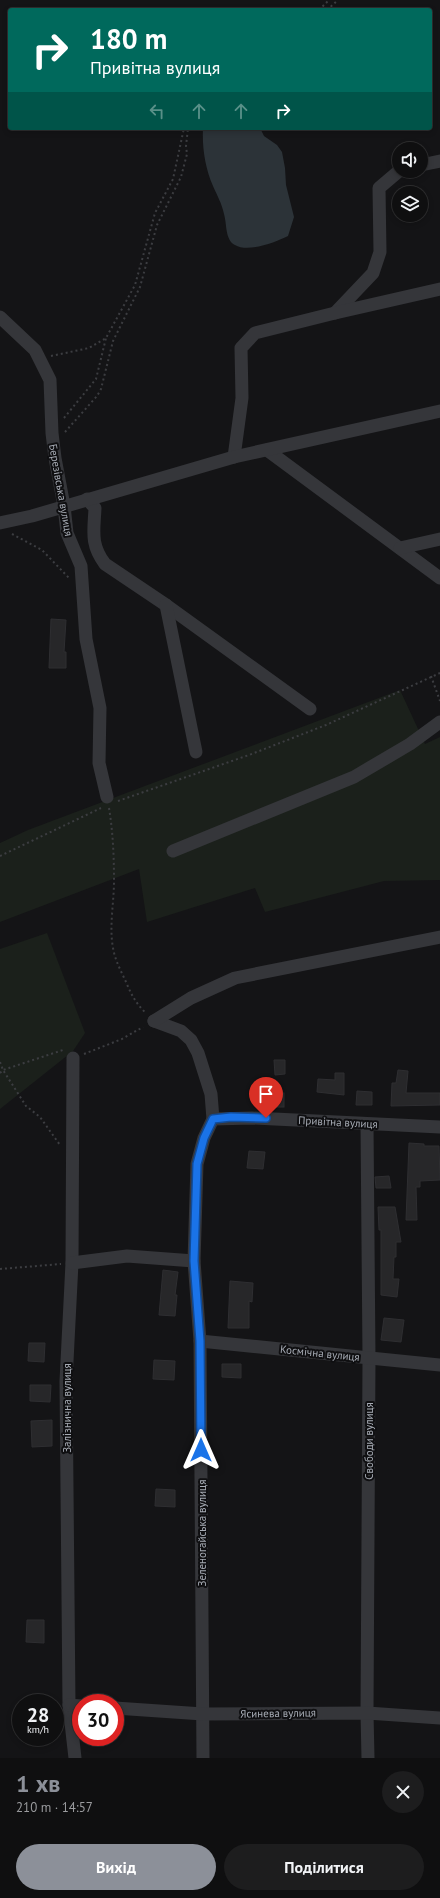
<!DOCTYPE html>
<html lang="uk">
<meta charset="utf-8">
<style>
:root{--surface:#0f0f10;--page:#1d1d1e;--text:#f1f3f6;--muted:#9b9c9f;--line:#2f2f30;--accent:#8c9099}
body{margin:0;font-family:"PT Sans",sans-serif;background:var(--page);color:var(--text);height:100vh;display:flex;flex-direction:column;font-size:15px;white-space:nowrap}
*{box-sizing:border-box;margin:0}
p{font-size:13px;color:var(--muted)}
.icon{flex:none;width:22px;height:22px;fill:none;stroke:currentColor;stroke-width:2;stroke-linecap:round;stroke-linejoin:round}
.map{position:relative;height:1758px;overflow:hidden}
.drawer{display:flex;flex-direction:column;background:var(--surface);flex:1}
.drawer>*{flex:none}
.top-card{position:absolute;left:8px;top:8px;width:424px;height:122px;border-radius:4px;box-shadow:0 2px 6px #0003,0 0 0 1px var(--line);background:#00695c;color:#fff;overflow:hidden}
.buttons{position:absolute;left:392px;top:142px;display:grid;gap:8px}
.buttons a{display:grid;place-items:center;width:36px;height:36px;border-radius:50%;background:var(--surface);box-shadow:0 2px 6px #0003,0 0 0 1px var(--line);font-size:20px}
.speed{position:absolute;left:12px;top:1694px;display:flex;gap:8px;font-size:20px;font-weight:700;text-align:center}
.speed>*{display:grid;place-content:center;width:52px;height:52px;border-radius:50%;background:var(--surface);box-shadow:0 2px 6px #0003,0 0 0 1px var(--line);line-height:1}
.speed small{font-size:10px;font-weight:400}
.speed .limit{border:6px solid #d22;background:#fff;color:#111}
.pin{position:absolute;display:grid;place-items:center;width:34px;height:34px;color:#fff;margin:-41px -17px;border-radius:50% 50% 50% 0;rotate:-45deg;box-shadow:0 0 4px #0007}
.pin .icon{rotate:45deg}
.me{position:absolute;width:44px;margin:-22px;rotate:0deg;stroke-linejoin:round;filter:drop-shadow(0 0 3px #0008)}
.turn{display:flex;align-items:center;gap:14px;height:84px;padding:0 16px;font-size:18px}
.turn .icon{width:52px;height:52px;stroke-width:2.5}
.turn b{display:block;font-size:28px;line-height:34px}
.lanes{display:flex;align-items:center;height:38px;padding:0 16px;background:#0003;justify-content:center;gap:20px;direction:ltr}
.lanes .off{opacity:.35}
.round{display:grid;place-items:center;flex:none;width:42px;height:42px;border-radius:21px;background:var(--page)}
.overview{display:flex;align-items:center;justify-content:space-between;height:68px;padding:0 16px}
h1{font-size:24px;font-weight:700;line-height:30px;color:var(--accent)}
.primary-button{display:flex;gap:8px;margin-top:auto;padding:8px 16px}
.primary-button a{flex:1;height:46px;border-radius:24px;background:var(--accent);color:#fff;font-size:16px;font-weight:700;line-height:46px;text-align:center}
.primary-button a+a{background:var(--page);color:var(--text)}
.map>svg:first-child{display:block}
</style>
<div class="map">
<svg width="440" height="1758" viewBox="0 0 440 1758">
<rect width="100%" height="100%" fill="#141416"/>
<g fill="#1b201b">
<polygon points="400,690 425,744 440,737 440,880 384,881 265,912 255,888 147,922 139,869 0,922 0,843 28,830"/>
<polygon points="47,933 85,1033 73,1051 0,1109 0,949"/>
</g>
<path fill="#2c3338" d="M 203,128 L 260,128 L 264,136 L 277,145 L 282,152 L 285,168 L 286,185 L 294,217 L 288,236 C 276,242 248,253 235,245 C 225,240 227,224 224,214 C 222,204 217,195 213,186 C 205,168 202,147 203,128 Z"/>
<g fill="#272729" stroke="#2e2e31">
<polygon points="51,619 66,620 64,652 66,652 66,668 49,668"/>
<polygon points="274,1060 285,1060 285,1074 275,1075"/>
<polygon points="398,1070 408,1071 406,1093 440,1093 440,1105 391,1106 392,1083 396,1083"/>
<polygon points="335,1073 344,1073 344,1095 317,1092 318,1079 335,1080"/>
<polygon points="357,1091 372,1092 372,1105 356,1105"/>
<rect x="274" y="1093" width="10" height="14"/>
<polygon points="409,1143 424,1144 424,1146 439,1146 440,1180 420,1181 420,1187 416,1187 417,1220 406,1220"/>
<polygon points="249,1151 265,1152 263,1169 247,1168"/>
<polygon points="389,1176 391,1188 376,1188 375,1177"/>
<polygon points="378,1207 395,1207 401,1242 396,1242 396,1257 394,1257 393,1279 399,1279 397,1297 381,1295 381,1230 379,1230"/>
<polygon points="163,1270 178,1272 175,1295 177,1295 175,1316 159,1315"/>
<polygon points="230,1281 253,1283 252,1302 249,1301 249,1328 228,1328"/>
<polygon points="384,1318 404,1320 401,1342 381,1340"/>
<polygon points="29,1343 45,1343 44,1362 28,1361"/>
<polygon points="154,1360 175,1361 174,1380 153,1379"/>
<polygon points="222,1364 241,1364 241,1378 222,1377"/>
<polygon points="30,1385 51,1385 50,1402 30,1401"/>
<polygon points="52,1420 52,1446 32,1447 31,1421"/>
<polygon points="156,1489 175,1490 175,1507 155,1506"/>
<polygon points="27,1620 44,1620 44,1643 26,1642"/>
</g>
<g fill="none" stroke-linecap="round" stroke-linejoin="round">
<g stroke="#3c3d41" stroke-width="2" stroke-dasharray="2 3" stroke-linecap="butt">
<polyline points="319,10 329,0"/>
<polyline points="327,10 338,0"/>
<polyline points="51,356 89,348 106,338 135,285 155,213 173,179 184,128"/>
<polyline points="64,418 96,379 106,338"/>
<polyline points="65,432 97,396 101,389 113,341 140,287 157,225 181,177 187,154 186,146 188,128"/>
<polyline points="12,534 42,550 69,578"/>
<polyline points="431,676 440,701"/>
<polyline points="118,801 249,755 326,725 440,673"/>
<path d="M 109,808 C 113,832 114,857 114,881 C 114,903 109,926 113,948 C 115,960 121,971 126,982 C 131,994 136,1004 146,1013"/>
<polyline points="0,856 101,808"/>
<polyline points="84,1054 122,1039 143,1027"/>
<polyline points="0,1062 3,1070 26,1106 40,1117 60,1145"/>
<polyline points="0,1073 3,1070 63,1050"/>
<polyline points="0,1269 61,1264"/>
</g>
<g stroke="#35363a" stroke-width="13">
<polyline points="421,165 440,161"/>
<polyline points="335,313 373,273 380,252 379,188 399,171"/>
<polyline points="0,317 35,350 50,380 52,433 55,458 64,506 67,533 81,566 86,639 100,708 99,763 107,797"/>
<polyline points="267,450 440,578"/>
<polyline points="234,457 242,398 241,348 255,333 335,313 440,289"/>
<path d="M 87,499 L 95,508 C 94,531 90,544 105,564 L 166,605 L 310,709"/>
<polyline points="0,523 32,516 234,457 440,411"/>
<polyline points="400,548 440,539"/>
<polyline points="166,605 196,752"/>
<polyline points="173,851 354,777 410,744 440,722"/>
<polyline points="154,1021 181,1031 191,1040 198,1053 211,1094 213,1119 204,1138 197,1164 194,1261 200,1341 203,1758"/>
<polyline points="154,1021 191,998 235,978 440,937"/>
<polyline points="73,1058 72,1263 66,1381 69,1705 75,1758"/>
<polyline points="213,1119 252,1118 440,1127"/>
<polyline points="367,1124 369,1358 367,1713 368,1758"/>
<polyline points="72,1263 127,1256 194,1261"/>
<polyline points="200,1341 440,1365"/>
<polyline points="69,1705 81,1706"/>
<polyline points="115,1708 203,1714 367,1713 440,1718"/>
</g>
</g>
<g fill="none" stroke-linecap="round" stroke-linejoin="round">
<g stroke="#114b97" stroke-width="10">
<polyline id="route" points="201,1450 200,1341 194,1261 197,1164 204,1138 213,1119 231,1117 266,1118"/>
</g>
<use href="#route" stroke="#1a73e8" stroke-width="7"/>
</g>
<g text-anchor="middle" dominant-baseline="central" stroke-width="4" stroke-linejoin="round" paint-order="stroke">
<g font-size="11" fill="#a7acb5" stroke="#0f0f11">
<text transform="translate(61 490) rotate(80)">Березівська вулиця</text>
<text transform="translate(338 1122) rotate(3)">Привітна вулиця</text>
<text transform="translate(320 1353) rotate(6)">Космічна вулиця</text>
<text transform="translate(67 1408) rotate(-90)">Залізнична вулиця</text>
<text transform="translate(369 1441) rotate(-90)">Свободи вулиця</text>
<text transform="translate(202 1533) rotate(-90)">Зеленогайська вулиця</text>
<text transform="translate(278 1713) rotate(-1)">Ясинева вулиця</text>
</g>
</g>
</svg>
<div class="buttons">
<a><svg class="icon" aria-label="sound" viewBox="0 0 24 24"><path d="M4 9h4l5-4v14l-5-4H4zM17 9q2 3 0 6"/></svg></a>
<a><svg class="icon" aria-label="layers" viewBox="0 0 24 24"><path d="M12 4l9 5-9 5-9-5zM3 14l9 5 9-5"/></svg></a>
</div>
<div class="speed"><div>28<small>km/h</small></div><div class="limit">30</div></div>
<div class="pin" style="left:266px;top:1118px;background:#d93025"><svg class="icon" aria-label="arrive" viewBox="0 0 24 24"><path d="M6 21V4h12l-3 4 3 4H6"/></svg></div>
<svg class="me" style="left:201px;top:1450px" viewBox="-20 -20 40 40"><path d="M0-17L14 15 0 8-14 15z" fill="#1a73e8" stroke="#fff" stroke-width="4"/></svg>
<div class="top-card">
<div class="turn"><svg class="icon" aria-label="right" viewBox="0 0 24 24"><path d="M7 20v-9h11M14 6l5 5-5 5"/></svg><div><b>180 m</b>Привітна вулиця</div></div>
<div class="lanes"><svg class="icon off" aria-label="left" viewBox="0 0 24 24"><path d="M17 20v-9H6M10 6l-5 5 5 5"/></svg><svg class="icon off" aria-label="ahead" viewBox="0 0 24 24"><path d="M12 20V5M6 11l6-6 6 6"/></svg><svg class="icon off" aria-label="ahead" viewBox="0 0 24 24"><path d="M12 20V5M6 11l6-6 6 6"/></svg><svg class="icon" aria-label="right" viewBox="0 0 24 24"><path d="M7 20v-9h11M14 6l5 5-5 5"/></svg></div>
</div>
</div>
<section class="drawer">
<div class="overview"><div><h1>1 хв</h1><p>210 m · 14:57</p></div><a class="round"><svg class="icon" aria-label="close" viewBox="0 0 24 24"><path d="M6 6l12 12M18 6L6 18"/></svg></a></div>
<div class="primary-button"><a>Вихід</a><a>Поділитися</a></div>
</section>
